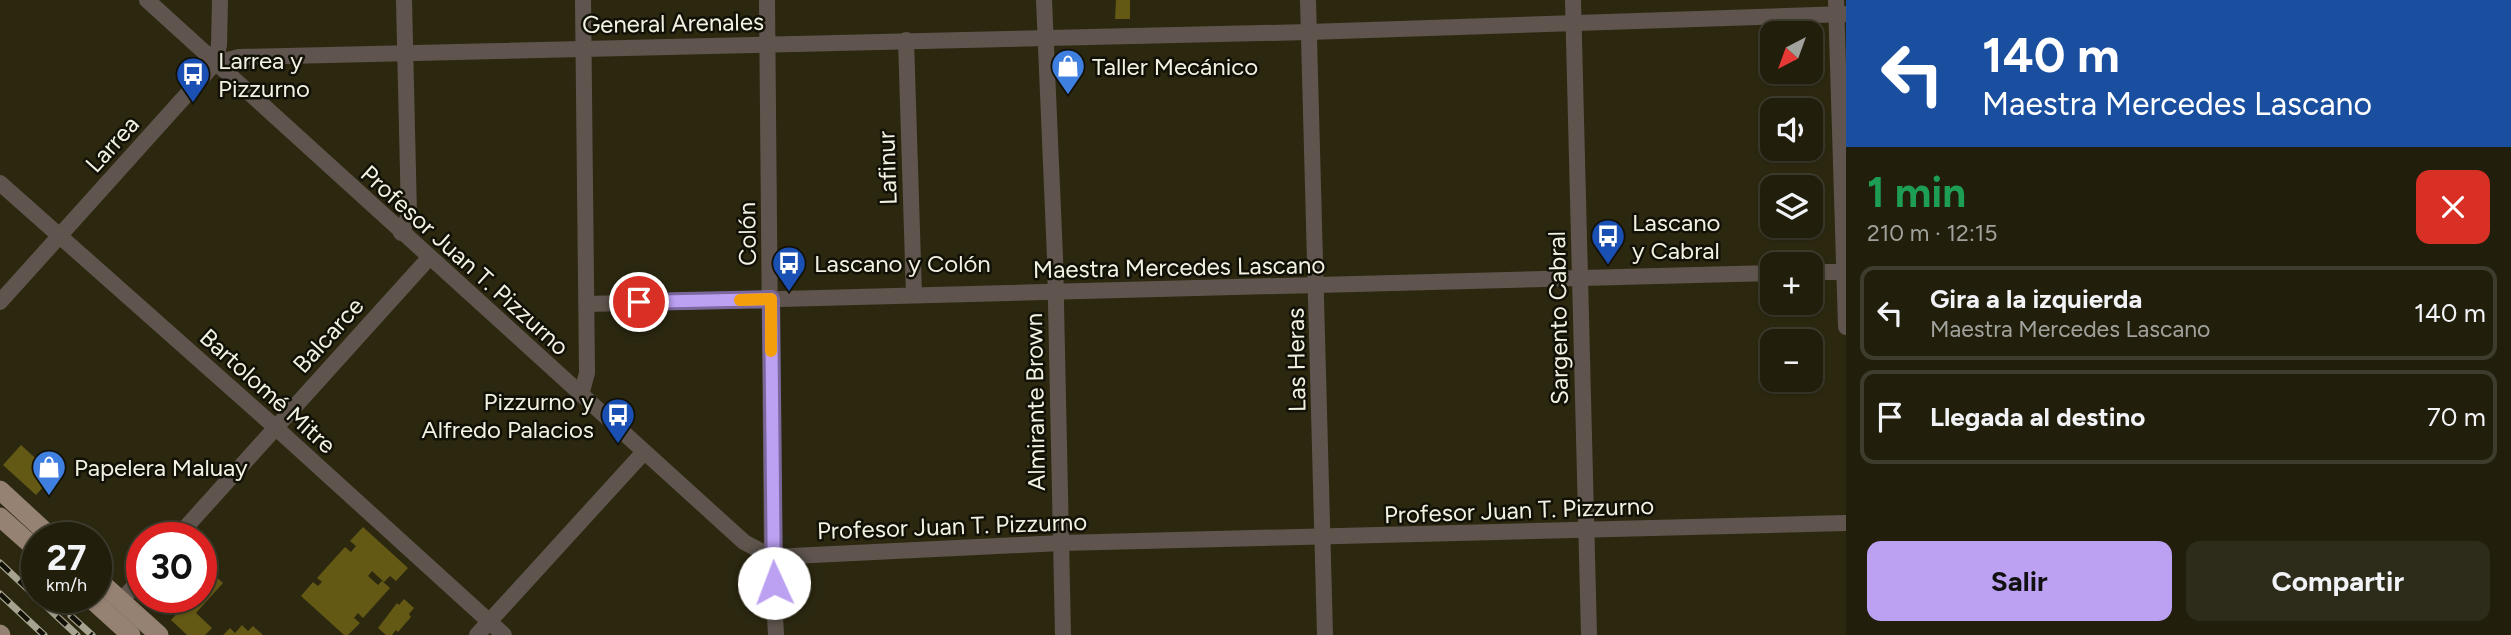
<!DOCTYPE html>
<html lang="es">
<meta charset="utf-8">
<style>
:root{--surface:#211e0c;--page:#2d2b1a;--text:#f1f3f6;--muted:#a2a29d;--line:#3e3c2d;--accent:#bca0f2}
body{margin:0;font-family:Figtree,sans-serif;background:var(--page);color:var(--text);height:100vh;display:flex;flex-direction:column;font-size:26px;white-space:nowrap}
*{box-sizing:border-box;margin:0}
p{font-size:23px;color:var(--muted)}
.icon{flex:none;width:38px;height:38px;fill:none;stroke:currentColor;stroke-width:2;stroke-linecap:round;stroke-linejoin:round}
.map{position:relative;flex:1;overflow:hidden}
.details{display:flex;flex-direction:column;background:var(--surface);width:665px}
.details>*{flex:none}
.hud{background:#1a4fa0;color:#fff;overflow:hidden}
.needle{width:46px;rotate:221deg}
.buttons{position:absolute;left:1760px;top:21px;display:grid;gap:14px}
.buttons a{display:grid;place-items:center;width:63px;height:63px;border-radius:14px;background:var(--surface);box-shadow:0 2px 5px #0004,0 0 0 2px var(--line);font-size:35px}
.speed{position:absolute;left:21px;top:522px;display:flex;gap:14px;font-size:35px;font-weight:700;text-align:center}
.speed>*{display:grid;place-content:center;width:91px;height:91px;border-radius:50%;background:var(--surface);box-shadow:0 2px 5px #0004,0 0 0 2px var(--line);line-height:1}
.speed small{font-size:18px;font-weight:400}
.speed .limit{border:10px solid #d22;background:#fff;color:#111}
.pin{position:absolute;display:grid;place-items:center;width:60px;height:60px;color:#fff;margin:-30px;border:4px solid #fff;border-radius:50%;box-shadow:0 2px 7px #0007}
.me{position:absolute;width:77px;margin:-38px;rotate:358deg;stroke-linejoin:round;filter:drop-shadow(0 0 5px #0008)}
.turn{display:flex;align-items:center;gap:24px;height:147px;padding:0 21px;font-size:32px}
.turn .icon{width:91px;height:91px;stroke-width:2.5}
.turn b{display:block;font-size:49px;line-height:60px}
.round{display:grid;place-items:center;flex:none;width:74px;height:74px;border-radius:14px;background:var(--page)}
.overview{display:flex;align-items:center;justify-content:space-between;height:119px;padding:0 21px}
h1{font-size:42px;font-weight:700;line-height:52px;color:#1e9e55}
.primary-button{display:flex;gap:14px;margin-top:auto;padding:14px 21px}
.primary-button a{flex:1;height:80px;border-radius:14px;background:var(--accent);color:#111;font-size:28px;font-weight:700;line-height:80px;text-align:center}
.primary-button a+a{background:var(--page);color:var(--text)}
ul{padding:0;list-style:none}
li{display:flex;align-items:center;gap:21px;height:94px;margin:0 14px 10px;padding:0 7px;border:4px solid var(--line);border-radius:14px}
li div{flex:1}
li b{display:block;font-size:26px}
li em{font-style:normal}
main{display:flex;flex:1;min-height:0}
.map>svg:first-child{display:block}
</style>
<main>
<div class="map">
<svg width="1846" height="635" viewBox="0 0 1846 635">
<rect width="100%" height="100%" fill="#2c2810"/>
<g fill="#635814">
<polygon points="1116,0 1130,0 1130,19 1115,19"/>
<polygon points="21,445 54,475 36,495 3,465"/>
<polygon points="363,527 408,568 396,581 390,576 384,582 372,571 368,576 378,585 382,581 390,588 363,618 358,613 354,618 360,623 348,635 344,635 301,596 313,582 318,586 322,582 317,578 345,547 351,552 356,546 350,541"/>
<polygon points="213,574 223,583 196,613 212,628 205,635 187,635 171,620 192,597 201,597 201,587"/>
<polygon points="162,597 183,597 166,615 155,605"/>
<polygon points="404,599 414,608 409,614 411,617 398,632 396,630 392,635 386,635 378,628 397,603 399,605"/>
<polygon points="242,625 248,631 253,626 263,635 223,635 230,628 235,633"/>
</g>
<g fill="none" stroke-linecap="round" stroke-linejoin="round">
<g stroke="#5f554e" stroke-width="16">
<polyline points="147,0 744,542 772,557 1061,543 1846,523"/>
<polyline points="767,0 772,557 776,635"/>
<polyline points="1044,0 1055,257 1063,635"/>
<polyline points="1308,0 1325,635"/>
<polyline points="1573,0 1589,635"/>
<polyline points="1836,0 1846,327"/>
<polyline points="906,40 914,295"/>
<polyline points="215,63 239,57 1309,32 1846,14"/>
<polyline points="0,183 275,427 504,635"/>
<polyline points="401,233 409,215 404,0"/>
<polyline points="1811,272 1846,272"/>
<polyline points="0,302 215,63 219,45 220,0"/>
<polyline points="587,304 1773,273"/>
<polyline points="581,395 587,373 583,0"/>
<polyline points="177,537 429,258"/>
<polyline points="121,601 142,577"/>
<polyline points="477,635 644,452"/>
</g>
<g stroke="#958272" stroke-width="19">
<polyline points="0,490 51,537"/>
<polyline points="0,517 37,550"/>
<polyline points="96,578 159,635"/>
<polyline points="89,597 131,635"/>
<polyline points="0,634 1,635"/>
</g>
<g stroke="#a6a390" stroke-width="7">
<g id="rail">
<polyline points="0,563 77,635"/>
<polyline points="0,594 44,635"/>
<polyline points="71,616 92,635"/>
</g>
</g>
<use href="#rail" stroke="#121107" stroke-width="4.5" stroke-dasharray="13" stroke-linecap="butt"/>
</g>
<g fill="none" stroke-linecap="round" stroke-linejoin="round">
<g stroke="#7a689d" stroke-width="18">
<polyline id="route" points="639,302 771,299 774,583"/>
</g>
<use href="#route" stroke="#bca0f2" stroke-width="12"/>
<polyline stroke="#f59e0b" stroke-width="12" points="740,300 771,299 771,351"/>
</g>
<defs>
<g id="shop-pin" transform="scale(1.75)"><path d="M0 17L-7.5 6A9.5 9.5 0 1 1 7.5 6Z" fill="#3f7fe0" stroke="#121107"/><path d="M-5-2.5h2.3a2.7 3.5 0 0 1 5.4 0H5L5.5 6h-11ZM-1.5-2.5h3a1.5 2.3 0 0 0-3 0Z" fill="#fff"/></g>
<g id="bus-pin" transform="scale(1.75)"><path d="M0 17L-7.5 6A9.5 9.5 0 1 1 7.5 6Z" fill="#1a4fb4" stroke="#121107"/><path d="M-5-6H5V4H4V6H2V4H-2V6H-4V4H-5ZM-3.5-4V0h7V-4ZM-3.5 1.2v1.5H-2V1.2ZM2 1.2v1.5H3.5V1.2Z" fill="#fff"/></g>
</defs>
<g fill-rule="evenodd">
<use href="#shop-pin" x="1068" y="66"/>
<use href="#bus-pin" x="193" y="74"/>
<use href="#bus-pin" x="1608" y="236"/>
<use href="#bus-pin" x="789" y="263"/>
<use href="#bus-pin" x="618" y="415"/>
<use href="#shop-pin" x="49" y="467"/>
</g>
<g text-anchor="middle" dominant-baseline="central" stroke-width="5" stroke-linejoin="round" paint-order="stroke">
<g font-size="24" fill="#f3f1e2" stroke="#121107">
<text transform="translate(673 23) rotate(-1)">General Arenales</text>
<text transform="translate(112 144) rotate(-48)">Larrea</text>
<text transform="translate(887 168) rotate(-92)">Lafinur</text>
<text transform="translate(747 234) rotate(-91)">Colón</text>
<text transform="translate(465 260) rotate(42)">Profesor Juan T. Pizzurno</text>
<text transform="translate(1179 267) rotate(-1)">Maestra Mercedes Lascano</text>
<text transform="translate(1558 318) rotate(-91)">Sargento Cabral</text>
<text transform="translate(328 335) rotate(-48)">Balcarce</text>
<text transform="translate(1296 360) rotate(-91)">Las Heras</text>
<text transform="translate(268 391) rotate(42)">Bartolomé Mitre</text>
<text transform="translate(1035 402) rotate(-91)">Almirante Brown</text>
<text transform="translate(1519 510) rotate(-2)">Profesor Juan T. Pizzurno</text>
<text transform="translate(952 526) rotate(-2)">Profesor Juan T. Pizzurno</text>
</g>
<g font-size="24" fill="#f3f1e2" stroke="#121107" text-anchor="start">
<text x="218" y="60">Larrea y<tspan x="218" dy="28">Pizzurno</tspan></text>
<text x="1092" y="66">Taller Mecánico</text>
<text x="1632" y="222">Lascano<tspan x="1632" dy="28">y Cabral</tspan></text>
<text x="814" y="263">Lascano y Colón</text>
<text x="594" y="401" text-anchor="end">Pizzurno y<tspan x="594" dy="28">Alfredo Palacios</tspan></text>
<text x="74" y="467">Papelera Maluay</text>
</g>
</g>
</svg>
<div class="buttons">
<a><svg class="needle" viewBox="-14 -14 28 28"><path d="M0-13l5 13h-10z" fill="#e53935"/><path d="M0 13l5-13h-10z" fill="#a2a29d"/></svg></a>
<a><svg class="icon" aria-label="sound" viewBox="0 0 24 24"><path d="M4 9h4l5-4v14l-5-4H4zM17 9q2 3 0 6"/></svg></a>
<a><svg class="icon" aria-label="layers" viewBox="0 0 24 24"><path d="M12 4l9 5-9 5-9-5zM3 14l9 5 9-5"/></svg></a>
<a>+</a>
<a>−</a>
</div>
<div class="speed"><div>27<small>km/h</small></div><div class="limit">30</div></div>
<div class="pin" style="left:639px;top:302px;background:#d93025"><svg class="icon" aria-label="arrive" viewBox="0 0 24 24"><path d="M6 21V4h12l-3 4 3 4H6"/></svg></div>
<svg class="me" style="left:774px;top:583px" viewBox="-20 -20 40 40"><circle r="19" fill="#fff"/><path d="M0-13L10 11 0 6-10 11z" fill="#bca0f2"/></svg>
</div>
<section class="details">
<div class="hud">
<div class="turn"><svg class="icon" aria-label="left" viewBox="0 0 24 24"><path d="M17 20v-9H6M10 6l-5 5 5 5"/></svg><div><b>140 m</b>Maestra Mercedes Lascano</div></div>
</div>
<div class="overview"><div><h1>1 min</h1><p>210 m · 12:15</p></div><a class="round" style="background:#d93025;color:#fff"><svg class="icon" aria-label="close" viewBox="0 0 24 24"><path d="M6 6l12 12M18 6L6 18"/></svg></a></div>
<ul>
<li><svg class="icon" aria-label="left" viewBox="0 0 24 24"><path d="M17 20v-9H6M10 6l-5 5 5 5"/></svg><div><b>Gira a la izquierda</b><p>Maestra Mercedes Lascano</p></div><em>140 m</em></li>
<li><svg class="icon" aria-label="arrive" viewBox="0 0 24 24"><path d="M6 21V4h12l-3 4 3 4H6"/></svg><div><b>Llegada al destino</b></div><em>70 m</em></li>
</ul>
<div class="primary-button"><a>Salir</a><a>Compartir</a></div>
</section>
</main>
